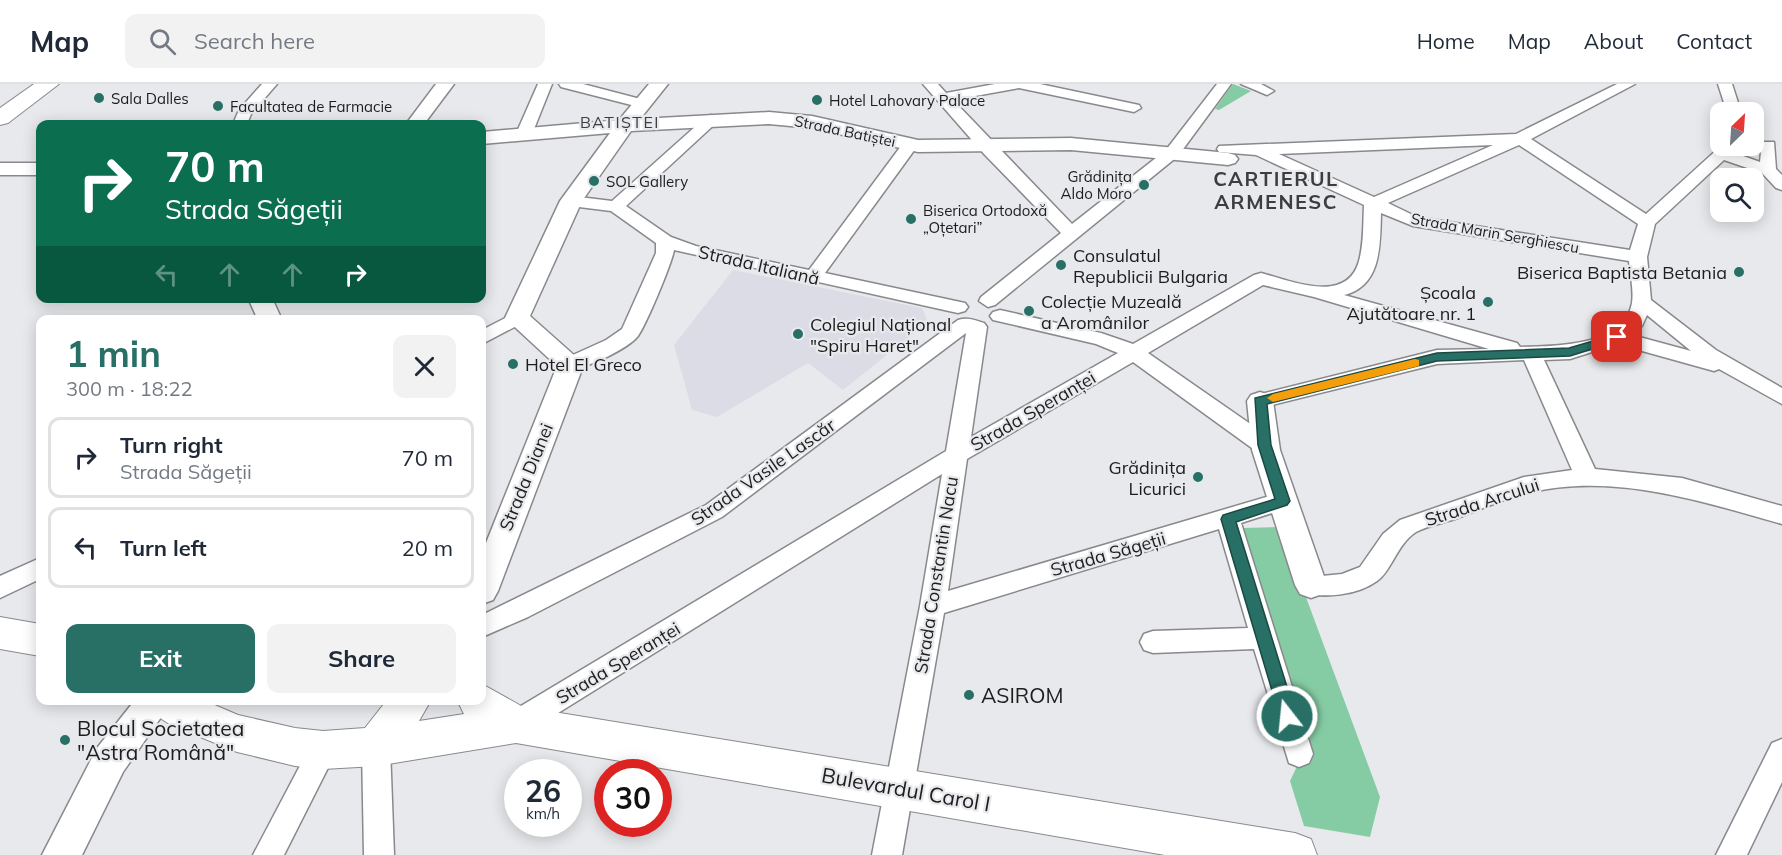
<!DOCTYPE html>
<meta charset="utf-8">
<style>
:root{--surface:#fff;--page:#f2f2f3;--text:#1f2937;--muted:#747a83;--line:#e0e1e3;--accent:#287066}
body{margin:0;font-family:Mulish,sans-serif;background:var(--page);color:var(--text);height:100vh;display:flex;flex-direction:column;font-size:22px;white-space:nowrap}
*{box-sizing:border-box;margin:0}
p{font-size:20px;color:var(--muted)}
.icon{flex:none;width:33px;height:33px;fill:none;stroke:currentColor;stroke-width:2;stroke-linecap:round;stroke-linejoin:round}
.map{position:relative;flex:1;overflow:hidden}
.drawer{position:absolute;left:36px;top:231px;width:450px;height:390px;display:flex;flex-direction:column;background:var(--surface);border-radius:12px;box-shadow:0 3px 15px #0003}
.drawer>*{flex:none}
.hud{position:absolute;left:36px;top:36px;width:450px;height:183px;border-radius:12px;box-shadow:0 3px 15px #0003;background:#0b6e4f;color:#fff;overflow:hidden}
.needle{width:39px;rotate:25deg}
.fabs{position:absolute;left:1710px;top:18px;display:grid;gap:12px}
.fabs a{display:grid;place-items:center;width:54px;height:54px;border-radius:12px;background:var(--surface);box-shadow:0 3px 15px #0003;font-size:30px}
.speed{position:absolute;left:504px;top:675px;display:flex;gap:12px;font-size:30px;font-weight:700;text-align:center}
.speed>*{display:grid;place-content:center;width:78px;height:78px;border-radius:50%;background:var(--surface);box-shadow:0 3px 15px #0003;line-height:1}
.speed small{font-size:15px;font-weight:400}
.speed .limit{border:9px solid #d22;background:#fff;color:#111}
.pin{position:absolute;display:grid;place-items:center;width:51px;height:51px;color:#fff;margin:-26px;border-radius:12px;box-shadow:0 3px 9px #0006}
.me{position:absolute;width:66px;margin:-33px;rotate:344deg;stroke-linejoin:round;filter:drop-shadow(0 0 4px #0008)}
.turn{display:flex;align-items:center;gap:21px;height:126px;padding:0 30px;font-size:27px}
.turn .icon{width:78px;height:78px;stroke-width:2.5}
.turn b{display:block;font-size:42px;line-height:51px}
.lanes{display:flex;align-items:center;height:57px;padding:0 30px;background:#0003;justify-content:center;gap:30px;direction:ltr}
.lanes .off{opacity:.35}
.round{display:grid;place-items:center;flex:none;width:63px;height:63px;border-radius:12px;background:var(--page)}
.head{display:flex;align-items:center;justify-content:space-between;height:102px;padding:0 30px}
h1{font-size:36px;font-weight:700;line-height:45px;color:var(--accent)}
.primary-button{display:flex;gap:12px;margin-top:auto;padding:12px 30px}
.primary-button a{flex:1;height:69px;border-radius:12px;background:var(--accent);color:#fff;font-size:24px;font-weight:700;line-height:69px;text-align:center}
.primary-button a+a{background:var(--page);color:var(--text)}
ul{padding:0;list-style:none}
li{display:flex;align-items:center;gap:18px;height:81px;margin:0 12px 9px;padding:0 18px;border:3px solid var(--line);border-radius:12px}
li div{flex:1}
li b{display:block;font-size:22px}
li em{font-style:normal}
header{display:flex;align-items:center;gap:36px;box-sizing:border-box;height:84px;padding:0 30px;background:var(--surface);border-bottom:2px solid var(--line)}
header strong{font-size:28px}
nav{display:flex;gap:33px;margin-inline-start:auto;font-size:21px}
.search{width:420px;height:54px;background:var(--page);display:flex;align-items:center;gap:15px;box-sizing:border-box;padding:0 21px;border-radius:12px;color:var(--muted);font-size:22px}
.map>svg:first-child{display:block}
</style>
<header>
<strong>Map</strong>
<div class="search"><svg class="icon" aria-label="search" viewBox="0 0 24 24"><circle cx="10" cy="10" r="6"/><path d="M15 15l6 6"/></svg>Search here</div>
<nav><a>Home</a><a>Map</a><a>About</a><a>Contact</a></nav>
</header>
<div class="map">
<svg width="1782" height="771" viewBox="0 0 1782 771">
<rect width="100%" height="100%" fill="#e8e9ec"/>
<polygon fill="#dcdce7" points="733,186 922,224 928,238 843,306 808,279 717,333 692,326 674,261"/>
<g fill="#85cca4">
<polygon points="1233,0 1251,7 1219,26 1215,25"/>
<polygon points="1280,443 1380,713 1370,753 1304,742 1290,697 1310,655 1242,444"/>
</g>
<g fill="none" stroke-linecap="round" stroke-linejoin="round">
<g stroke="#89898d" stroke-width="3">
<g id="minor">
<polygon points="262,0 277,0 251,30 247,40 233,40 239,26"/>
<polygon points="538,0 552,0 532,50 529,53 519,53 516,50"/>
<polygon points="559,0 583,0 648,17 650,20 643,24 561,3"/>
<polygon points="923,0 938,0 946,9 995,0 1040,0 1139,21 1141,24 1134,28 1019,4 953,16 1072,140 1166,66 1217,0 1231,0 1178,72 995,221 988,223 979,217 981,213 1061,149 985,71"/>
<polygon points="1241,0 1261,0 1274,7 1267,11"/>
<path d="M 1617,0 L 1635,0 L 1531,55 L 1646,130 L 1721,62 L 1737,62 L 1732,68 L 1760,78 L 1762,58 L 1774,58 L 1776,85 L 1782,91 L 1782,106 L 1776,104 L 1762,89 L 1724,76 L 1655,140 L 1647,173 L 1651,216 L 1716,266 L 1782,304 L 1782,320 L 1719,285 L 1714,287 L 1617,260 L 1570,275 L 1544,276 L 1595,385 L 1682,394 L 1782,422 L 1782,440 C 1701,417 1612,388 1528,409 C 1503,415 1479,426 1455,435 C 1443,439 1427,442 1416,448 C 1397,460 1391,488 1377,497 C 1358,511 1324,515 1302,508 L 1299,501 L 1302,494 L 1342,490 L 1360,483 L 1383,450 L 1400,436 L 1524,393 L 1572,386 L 1524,276 L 1437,280 L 1260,324 L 1253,322 L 1249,317 L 1253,312 L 1437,266 L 1489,265 L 1314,213 L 1263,201 L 1148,269 L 1272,355 L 1275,361 L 1272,367 L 1264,369 L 1256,367 L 1133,278 L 967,375 L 948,507 L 1283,408 L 1291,411 L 1295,417 L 1291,423 L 1241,439 L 1313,670 L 1309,679 L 1299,683 L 1289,679 L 1254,565 L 1153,569 L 1144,566 L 1140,558 L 1144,550 L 1153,547 L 1248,544 L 1219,445 L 944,529 L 902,771 L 872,771 L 920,522 L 942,390 L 526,649 L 516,653 L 506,649 L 502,640 L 506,631 L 946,367 L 966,249 L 722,433 L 528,533 L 482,553 L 482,531 L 706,421 L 958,236 C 967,233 975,236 984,239 L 987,243 L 971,353 L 1118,269 L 1096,260 L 993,236 L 990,232 L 993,228 L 1000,226 L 1101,249 L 1133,260 L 1254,191 L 1261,189 C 1291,197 1347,221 1359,177 C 1364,159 1363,140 1364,121 L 1256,71 L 1219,68 L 1217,65 L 1219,62 L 1516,50 ZM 1493,61 L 1374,113 L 1279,70 ZM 1519,61 L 1638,140 L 1630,166 L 1417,133 L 1388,119 ZM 1381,129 L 1413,142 L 1629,177 C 1630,190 1634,206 1632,219 C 1624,263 1554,262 1520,263 L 1517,259 L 1344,211 C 1382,202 1380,160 1381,129 ZM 1647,231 L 1691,267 L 1632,251 L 1642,242 Z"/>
<polygon points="1718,0 1732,0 1741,28 1727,28"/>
<path d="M 711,31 L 719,36 L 716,39 L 626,122 L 671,153 L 696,162 L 809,186 L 904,58 L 916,58 L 918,61 L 825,189 L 965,219 L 968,223 L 965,227 L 958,229 L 674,166 C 672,179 646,241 638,252 C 628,265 579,289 564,285 L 561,280 L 564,275 L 606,256 L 622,245 L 656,169 L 656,159 L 611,127 L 571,122 L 563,117 L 571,112 L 612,117 L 706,33 Z"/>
<polygon points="517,228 524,230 527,234 524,238 482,260 482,246"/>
<polygon points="40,474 40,495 0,514 0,492"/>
<polygon points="376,650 386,654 390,663 394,771 364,771 362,663 366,654"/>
<polygon points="323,653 333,657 337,666 284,771 253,771 313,657"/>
<polygon points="1782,655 1782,698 1747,771 1716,771 1772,659"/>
</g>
</g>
<g stroke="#89898d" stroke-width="3">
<g id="tertiary">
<polygon points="436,0 454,0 424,40 406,40"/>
<polygon points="649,0 668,0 640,35 769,28 812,32 918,56 1071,54 1228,69 1235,71 1238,75 1235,79 1228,81 1071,66 918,68 812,44 769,40 631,47 582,117 530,232 584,280 498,507 493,516 482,520 482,469 557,282 505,234 560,117 610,49 482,60 482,48 619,36"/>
<rect x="0" y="79" width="40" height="12"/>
<polygon points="248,214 272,214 282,236 258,236"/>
<polygon points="1260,308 1269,311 1273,317 1280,366 1327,501 1322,510 1311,514 1300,510 1295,501 1252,366 1247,317 1251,311"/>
<polygon points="135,616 173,616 123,688 82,771 42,771 97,664"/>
</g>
</g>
<g stroke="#89898d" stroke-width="2">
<g id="primary">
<polygon points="34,0 59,0 8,39 0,41 0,24"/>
<polygon points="0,533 40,540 40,572 0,565"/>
<polygon points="482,600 523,623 1295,749 1311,755 1317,771 1165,771 516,659 376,682 323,685 295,682 237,668 171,641 152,629 146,616 203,616 238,631 295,644 323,647 365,644 387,616 431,616 419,637 464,630 457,616 482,616"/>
</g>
</g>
<use href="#minor" fill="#fff" fill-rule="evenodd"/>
<use href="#tertiary" fill="#fff" fill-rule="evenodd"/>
<use href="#primary" fill="#fff" fill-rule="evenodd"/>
</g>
<polygon fill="#287066" stroke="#1a4942" stroke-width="1.5" points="1617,250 1623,253 1621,256 1570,272 1437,277 1267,320 1271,361 1290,417 1287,421 1236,438 1296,632 1293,637 1287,639 1281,637 1221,435 1223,431 1275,415 1258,361 1255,314 1437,269 1569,264"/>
<polygon fill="#f59e0b" points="1415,275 1419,276 1419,282 1273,318 1267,314 1273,310"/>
<g fill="#287066" stroke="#e8e9ec" stroke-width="2">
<circle cx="99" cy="14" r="6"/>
<circle cx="817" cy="16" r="6"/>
<circle cx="218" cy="22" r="6"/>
<circle cx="594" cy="97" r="6"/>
<circle cx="1144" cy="101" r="6"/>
<circle cx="911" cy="135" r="6"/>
<circle cx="1061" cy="181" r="6"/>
<circle cx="1739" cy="188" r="6"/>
<circle cx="1488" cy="218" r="6"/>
<circle cx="1029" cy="227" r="6"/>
<circle cx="798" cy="250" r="6"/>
<circle cx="513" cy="280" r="6"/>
<circle cx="1198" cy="393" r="6"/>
<circle cx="969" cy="611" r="6"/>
<circle cx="65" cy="656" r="6"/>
</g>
<g text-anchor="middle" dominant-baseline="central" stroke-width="4.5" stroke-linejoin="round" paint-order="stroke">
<g font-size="15" fill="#1d1d1e" stroke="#e8e9ec" text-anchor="start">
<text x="111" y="14">Sala Dalles</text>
<text x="829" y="16">Hotel Lahovary Palace</text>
<text x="230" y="22">Facultatea de Farmacie</text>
<text x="1132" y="92" text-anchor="end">Grădinița<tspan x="1132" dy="17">Aldo Moro</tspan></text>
<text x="606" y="97">SOL Gallery</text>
<text x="923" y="126">Biserica Ortodoxă<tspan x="923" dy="17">„Oțetari”</tspan></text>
</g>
<g font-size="15" fill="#1d1d1e" stroke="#e8e9ec">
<text transform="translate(845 47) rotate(12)">Strada Batiștei</text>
<text transform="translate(1495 149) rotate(10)">Strada Marin Serghiescu</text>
</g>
<g font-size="16" letter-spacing="1.5" fill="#3d3d41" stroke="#e8e9ec">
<text x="620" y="38">BATIȘTEI</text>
</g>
<g font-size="18" fill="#1d1d1e" stroke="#e8e9ec" text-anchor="start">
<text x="1073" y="171">Consulatul<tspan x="1073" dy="21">Republicii Bulgaria</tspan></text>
<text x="1727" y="188" text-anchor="end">Biserica Baptista Betania</text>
<text x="1476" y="208" text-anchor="end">Școala<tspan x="1476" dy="21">Ajutătoare nr. 1</tspan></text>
<text x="1041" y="217">Colecție Muzeală<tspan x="1041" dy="21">a Aromânilor</tspan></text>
<text x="810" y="240">Colegiul Național<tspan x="810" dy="21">"Spiru Haret"</tspan></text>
<text x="525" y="280">Hotel El Greco</text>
<text x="1186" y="383" text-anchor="end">Grădinița<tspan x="1186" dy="21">Licurici</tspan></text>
</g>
<g font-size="18" fill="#1d1d1e" stroke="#e8e9ec">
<text transform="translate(759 181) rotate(13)">Strada Italiană</text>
<text transform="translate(1033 327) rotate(-30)">Strada Speranței</text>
<text transform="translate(763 388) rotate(-35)">Strada Vasile Lascăr</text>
<text transform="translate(526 393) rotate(-68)">Strada Dianei</text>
<text transform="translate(1482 418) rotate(-18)">Strada Arcului</text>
<text transform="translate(1108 470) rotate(-16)">Strada Săgeții</text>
<text transform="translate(936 491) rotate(-81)">Strada Constantin Nacu</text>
<text transform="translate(618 579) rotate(-31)">Strada Speranței</text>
</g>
<g font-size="20" font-weight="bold" letter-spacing="1.5" fill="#3d3d41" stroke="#e8e9ec">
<text x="1276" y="94">CARTIERUL<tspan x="1276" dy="23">ARMENESC</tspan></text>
</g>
<g font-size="21" fill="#1d1d1e" stroke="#e8e9ec" text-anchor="start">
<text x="981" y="611">ASIROM</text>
<text x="77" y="644">Blocul Societatea<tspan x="77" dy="24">"Astra Română"</tspan></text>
</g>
<g font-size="21" fill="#1d1d1e" stroke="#e8e9ec">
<text transform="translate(906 705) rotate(10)">Bulevardul Carol I</text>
</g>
</g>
</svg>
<div class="fabs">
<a><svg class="needle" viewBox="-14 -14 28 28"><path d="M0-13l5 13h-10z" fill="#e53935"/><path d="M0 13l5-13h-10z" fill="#747a83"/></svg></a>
<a><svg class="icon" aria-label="search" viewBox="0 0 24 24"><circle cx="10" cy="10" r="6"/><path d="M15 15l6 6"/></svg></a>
</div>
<div class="speed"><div>26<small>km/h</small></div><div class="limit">30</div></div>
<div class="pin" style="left:1617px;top:253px;background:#d93025"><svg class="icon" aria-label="arrive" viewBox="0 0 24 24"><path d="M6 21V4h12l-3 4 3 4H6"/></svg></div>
<svg class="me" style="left:1287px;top:632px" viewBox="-20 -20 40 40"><circle r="17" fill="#287066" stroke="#fff" stroke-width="3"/><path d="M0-11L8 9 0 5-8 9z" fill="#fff"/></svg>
<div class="hud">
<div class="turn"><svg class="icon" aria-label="right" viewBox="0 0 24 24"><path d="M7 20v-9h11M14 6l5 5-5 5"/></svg><div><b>70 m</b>Strada Săgeții</div></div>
<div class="lanes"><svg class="icon off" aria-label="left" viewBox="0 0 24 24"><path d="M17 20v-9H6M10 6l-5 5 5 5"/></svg><svg class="icon off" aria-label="ahead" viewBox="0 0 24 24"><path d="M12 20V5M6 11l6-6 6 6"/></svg><svg class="icon off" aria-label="ahead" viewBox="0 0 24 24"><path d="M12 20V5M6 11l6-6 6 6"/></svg><svg class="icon" aria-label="right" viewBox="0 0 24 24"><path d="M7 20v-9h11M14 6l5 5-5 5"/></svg></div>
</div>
<section class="drawer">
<div class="head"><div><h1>1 min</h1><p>300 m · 18:22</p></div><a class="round"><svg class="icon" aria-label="close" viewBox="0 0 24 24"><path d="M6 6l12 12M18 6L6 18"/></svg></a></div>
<ul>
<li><svg class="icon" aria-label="right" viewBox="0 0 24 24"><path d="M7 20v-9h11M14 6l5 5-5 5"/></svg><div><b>Turn right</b><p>Strada Săgeții</p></div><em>70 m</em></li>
<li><svg class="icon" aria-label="left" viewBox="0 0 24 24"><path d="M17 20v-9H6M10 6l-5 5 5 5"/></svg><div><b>Turn left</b></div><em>20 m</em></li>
</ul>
<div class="primary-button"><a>Exit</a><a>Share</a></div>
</section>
</div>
